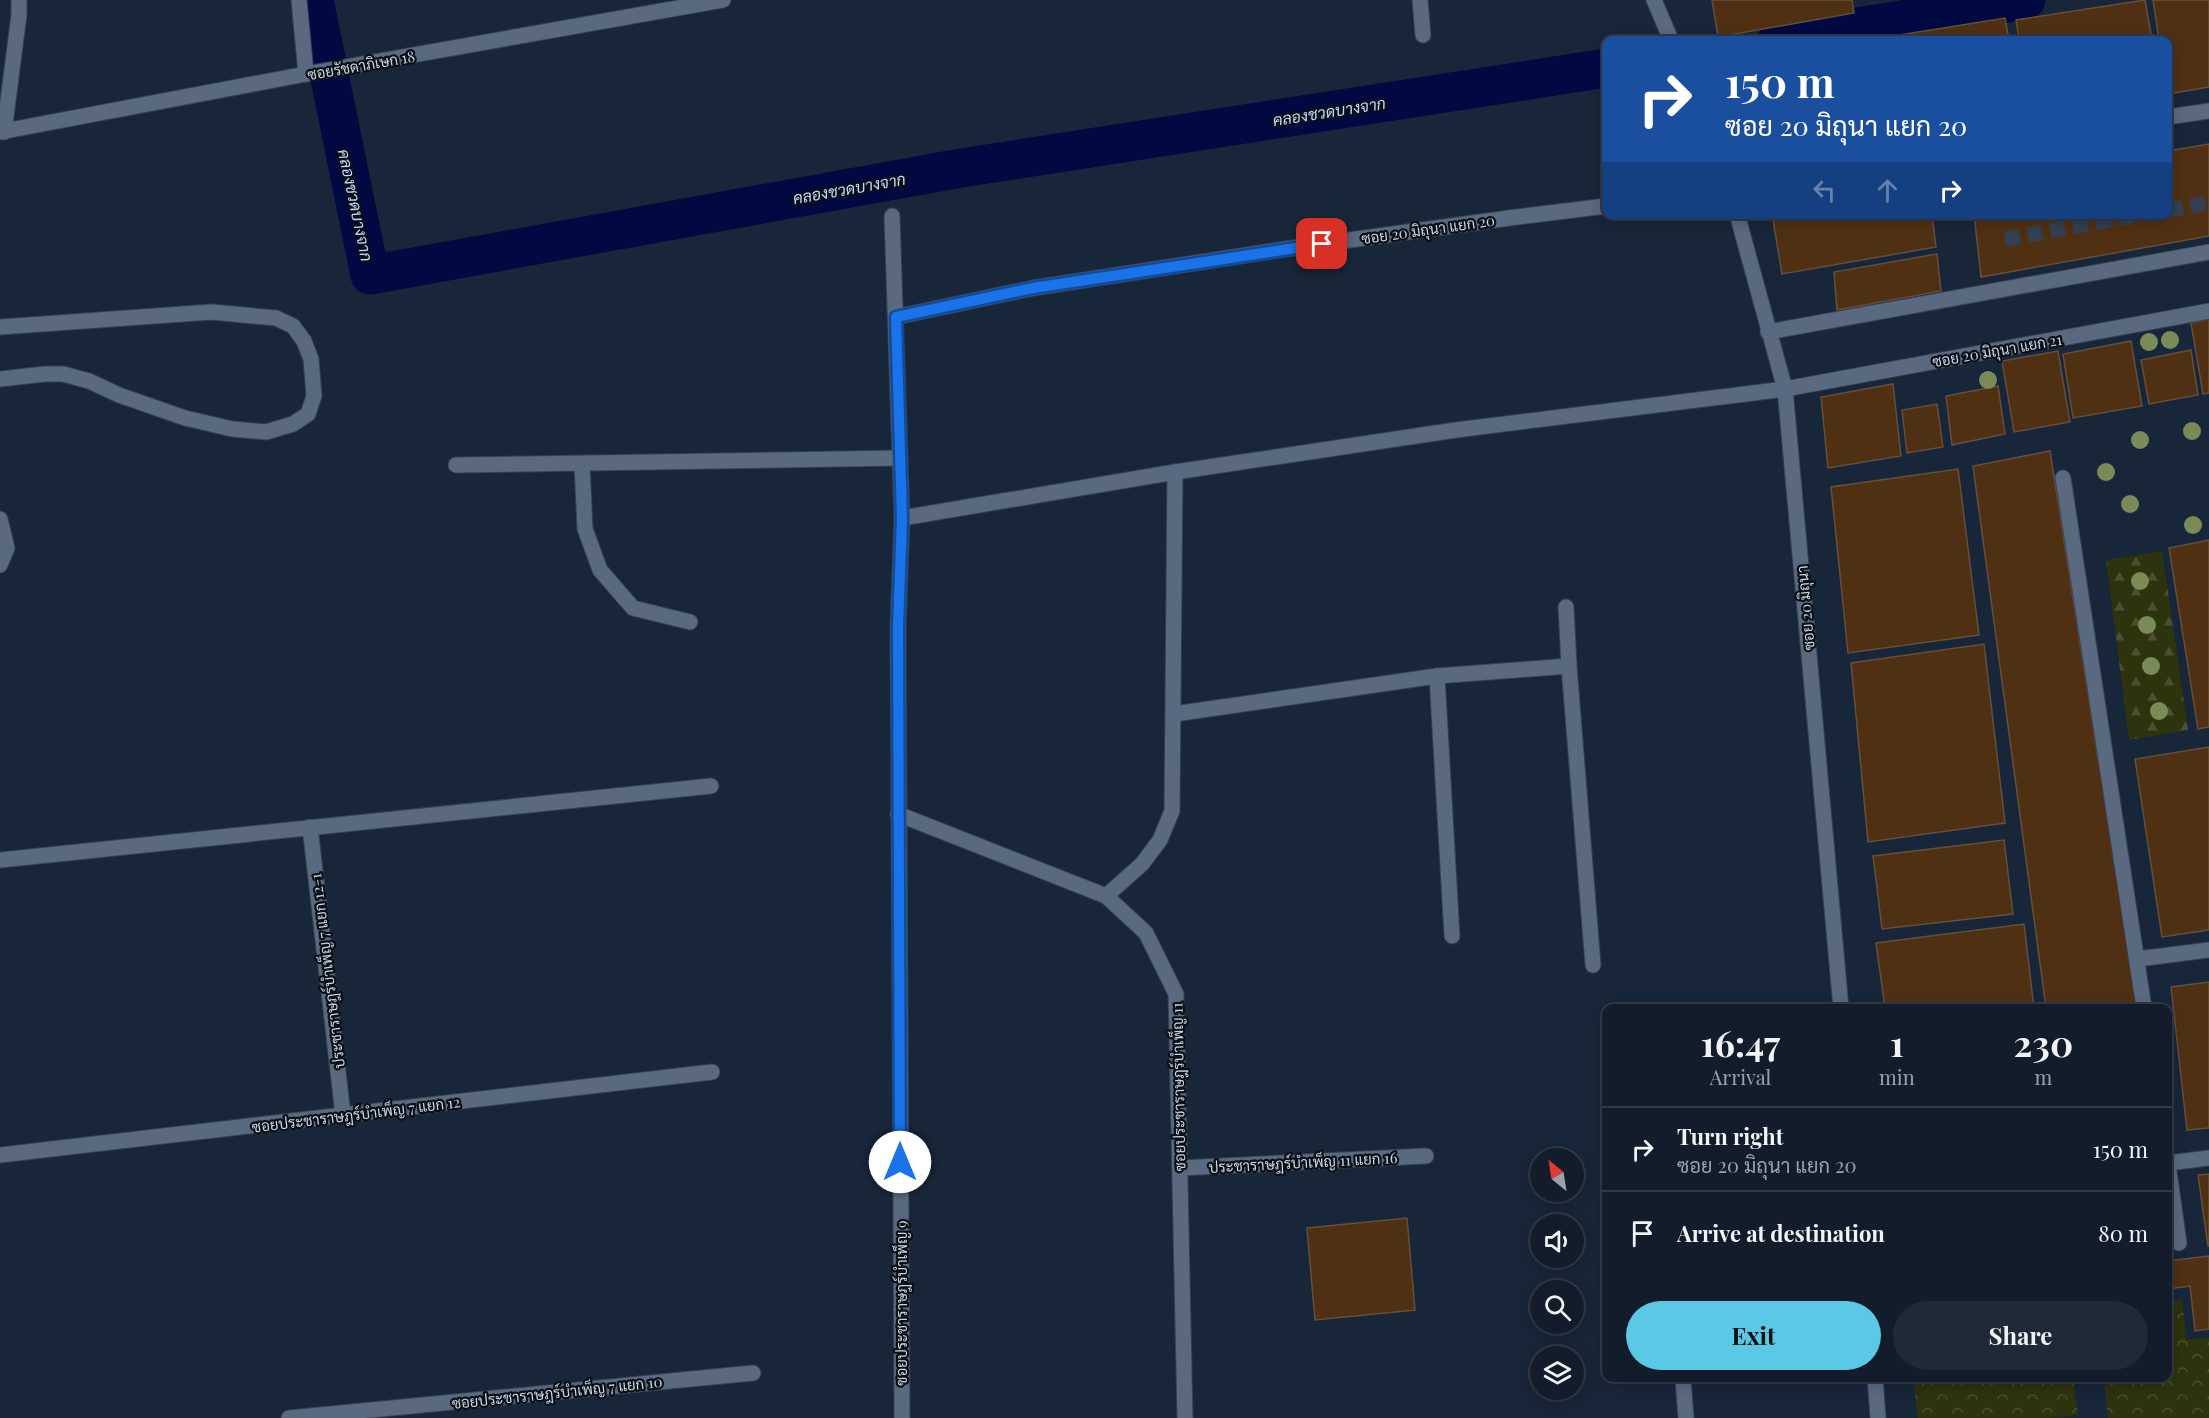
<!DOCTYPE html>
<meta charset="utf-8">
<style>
:root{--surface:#121c2b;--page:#1f2937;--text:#f1f3f6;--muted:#9ca1a9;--line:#313a47;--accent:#5bc8e6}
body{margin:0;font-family:"Playfair Display",Sarabun,serif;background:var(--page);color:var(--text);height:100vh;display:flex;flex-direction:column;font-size:22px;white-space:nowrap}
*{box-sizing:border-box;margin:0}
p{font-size:20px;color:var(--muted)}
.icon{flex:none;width:33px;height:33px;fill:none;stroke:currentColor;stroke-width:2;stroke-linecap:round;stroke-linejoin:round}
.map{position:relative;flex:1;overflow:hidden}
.panel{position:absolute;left:1602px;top:1004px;width:570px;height:378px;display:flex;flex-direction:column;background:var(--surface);border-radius:12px;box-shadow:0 3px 15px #0003,0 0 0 2px var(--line)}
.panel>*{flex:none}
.guide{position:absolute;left:1602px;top:36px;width:570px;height:183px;border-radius:12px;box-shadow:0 3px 15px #0003,0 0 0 2px var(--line);background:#1a4fa0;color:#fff;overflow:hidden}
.needle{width:39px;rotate:330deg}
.fabs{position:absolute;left:1530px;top:1148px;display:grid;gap:12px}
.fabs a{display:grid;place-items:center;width:54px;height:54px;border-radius:50%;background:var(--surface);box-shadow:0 3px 15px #0003,0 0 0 2px var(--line);font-size:30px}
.pin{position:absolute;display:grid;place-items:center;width:51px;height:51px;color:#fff;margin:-26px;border-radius:12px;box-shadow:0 3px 9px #0006}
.me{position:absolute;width:66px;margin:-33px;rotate:0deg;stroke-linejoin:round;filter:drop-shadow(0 0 4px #0008)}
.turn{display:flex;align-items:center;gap:21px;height:126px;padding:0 24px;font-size:27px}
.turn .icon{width:78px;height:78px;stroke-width:2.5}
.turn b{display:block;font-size:42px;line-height:51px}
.lanes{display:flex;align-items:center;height:57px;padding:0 24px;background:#0003;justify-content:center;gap:30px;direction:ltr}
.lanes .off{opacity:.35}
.eta{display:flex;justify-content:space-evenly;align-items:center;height:102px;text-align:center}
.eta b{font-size:36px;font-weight:700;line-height:42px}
.button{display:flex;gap:12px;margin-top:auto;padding:12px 24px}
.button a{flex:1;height:69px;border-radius:36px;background:var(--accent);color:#111;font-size:24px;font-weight:700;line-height:69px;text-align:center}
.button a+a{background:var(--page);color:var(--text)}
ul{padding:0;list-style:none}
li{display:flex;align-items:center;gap:18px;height:84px;padding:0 24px;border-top:2px solid var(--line)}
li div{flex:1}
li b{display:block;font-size:22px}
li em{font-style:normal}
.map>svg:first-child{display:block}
</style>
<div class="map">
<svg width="2209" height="1418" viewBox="0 0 2209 1418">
<defs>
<pattern id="forest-firs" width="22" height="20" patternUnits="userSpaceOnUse" patternTransform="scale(1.5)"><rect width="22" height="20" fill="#2d330d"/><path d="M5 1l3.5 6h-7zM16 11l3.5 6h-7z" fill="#4a5030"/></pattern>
<pattern id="park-crowns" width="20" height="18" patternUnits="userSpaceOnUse" patternTransform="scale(1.5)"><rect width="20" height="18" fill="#2d330d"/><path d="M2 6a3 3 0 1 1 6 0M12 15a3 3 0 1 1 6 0" fill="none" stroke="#4a5030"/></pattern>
</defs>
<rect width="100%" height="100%" fill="#182639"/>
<polygon fill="url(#forest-firs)" points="2162,551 2188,730 2129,740 2106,560"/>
<g fill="url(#park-crowns)">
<polygon points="2182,1300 2187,1340 2209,1338 2209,1418 2108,1418 2104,1377 2168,1377 2168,1302"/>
<polygon points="1913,1377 2073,1377 2078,1415 2049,1418 1918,1418"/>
</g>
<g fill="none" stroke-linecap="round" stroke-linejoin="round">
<g stroke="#010942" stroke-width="39">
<polyline points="314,0 370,275 961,168 1606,68"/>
<polyline points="1777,40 2026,0"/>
</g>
</g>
<g fill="#503012" stroke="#644f3d" stroke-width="1.5">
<polygon points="1712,0 1852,0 1854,13 1718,37"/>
<polygon points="2145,0 2152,40 2019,40 2016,20"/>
<polygon points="2153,0 2209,0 2209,87 2168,94 2168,40 2159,40"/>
<polygon points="2005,18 2009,40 1868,40"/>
<polygon points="2209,144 2209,236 1981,277 1974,214 2168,214 2168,151"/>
<polygon points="1772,214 1932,214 1936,247 1782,274"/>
<polygon points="1937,254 1941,291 1837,310 1834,272"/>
<polygon points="2209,319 2209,393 2203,394 2191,323"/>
<polygon points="2131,341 2142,406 2073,418 2063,354"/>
<polygon points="2191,350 2198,395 2149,404 2141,360"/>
<polygon points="2058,351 2070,422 2014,432 2002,361"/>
<polygon points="1893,384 1901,456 1828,468 1821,397"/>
<polygon points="1998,386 2005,434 1952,445 1946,396"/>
<polygon points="1937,404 1943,447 1907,453 1902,410"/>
<polygon points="2050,451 2137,1008 2046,1008 1973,466"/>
<polygon points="1958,469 1979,635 1848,653 1831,487"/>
<polygon points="2209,540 2209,727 2198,729 2169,548"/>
<polygon points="1984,644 2005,823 1868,842 1851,663"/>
<polygon points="2209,747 2209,930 2162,937 2135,759"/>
<polygon points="2004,840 2013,914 1882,929 1873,856"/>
<polygon points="2024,924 2034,1008 1885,1008 1876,943"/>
<polygon points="2209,982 2209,1128 2187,1130 2171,987"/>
<polygon points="2209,1174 2209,1246 2208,1246 2198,1175"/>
<polygon points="2168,1201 2173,1240 2168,1240"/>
<polygon points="1407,1218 1415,1310 1315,1320 1307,1228"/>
<polygon points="2209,1256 2209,1329 2195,1331 2190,1286 2168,1289 2168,1261"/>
</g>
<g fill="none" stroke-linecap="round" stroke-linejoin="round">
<g stroke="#334052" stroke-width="15" stroke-dasharray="15 8" stroke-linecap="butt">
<polyline points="2168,210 2209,203"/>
<polyline points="2005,239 2144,214"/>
</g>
<g stroke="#374151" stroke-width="17">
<g id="minor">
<polyline points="299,0 306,74"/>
<polyline points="1420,0 1423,35"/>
<polyline points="1654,0 1671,40"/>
<polyline points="2168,117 2209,111"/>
<polyline points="0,132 306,74 723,0"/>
<polyline points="4,132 19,15 19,0"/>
<polyline points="1737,214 1785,389 1841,1008"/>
<polyline points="892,216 902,518 898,627 902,1418"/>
<polyline points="896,317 1033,288 1299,247 1509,218 1606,206"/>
<polyline points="0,327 211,312 276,318 293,326 304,341 311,359 314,396 308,414 293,424 266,432 232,429 185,418 119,395 89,381 63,374 45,374 0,379"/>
<polyline points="1768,332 2209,252"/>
<polyline points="582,464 585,529 600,570 633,608 690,622"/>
<polyline points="456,465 899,458"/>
<polyline points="2063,478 2144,1008"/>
<polyline points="902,518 1175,472 1456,430 1785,389 2209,311"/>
<polyline points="0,519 7,548 0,565"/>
<polyline points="1566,607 1569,666 1593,965"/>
<polyline points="1437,676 1452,936"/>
<polyline points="1174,714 1437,676 1569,666"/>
<polyline points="898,814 1106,896 1146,933 1176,994 1185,1418"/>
<polyline points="310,827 343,1115"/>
<polyline points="0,860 711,786"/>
<polyline points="1106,896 1142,864 1160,840 1172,811 1175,472"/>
<polyline points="2137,959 2209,950"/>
<polyline points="0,1155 712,1072"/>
<polyline points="2168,1163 2209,1158"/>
<polyline points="2168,1164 2179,1243"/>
<polyline points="1180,1168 1426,1156"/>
<polyline points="1875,1377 1878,1418"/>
<polyline points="1683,1379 1686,1418"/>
<polyline points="289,1418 753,1373"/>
</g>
</g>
<use href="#minor" stroke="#59697f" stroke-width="15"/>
</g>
<g fill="#7a8b58">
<circle cx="2170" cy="340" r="9"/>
<circle cx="2149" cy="342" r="9"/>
<circle cx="1988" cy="380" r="9"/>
<circle cx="2192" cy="431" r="9"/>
<circle cx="2140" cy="440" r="9"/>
<circle cx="2106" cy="472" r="9"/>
<circle cx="2130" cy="504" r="9"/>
<circle cx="2193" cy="525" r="9"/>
<circle cx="2140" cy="581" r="9"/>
<circle cx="2147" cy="625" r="9"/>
<circle cx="2151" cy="666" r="9"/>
<circle cx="2159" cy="711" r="9"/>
</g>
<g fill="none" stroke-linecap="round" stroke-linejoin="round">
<g stroke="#114b97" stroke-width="15">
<polyline id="route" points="900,1162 898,627 902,518 896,317 1033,288 1322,244"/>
</g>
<use href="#route" stroke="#1a73e8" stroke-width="10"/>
</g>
<g text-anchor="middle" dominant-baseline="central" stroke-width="4.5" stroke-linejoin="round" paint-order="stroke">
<g font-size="15" fill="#cbd4e1" stroke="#080f17">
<text transform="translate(361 65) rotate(-10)">ซอยรัชดาภิเษก 18</text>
<text transform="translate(1428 229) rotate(-8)">ซอย 20 มิถุนา แยก 20</text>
<text transform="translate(1997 350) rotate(-10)">ซอย 20 มิถุนา แยก 21</text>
<text transform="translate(1805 608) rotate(-95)">ซอย 20 มิถุนา</text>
<text transform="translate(327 971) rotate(-97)">ประชาราษฎร์บำเพ็ญ 7 แยก 12-1</text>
<text transform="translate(1178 1087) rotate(-91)">ซอยประชาราษฎร์บำเพ็ญ 11</text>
<text transform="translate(356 1114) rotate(-7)">ซอยประชาราษฎร์บำเพ็ญ 7 แยก 12</text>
<text transform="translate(1303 1162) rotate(-3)">ประชาราษฎร์บำเพ็ญ 11 แยก 16</text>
<text transform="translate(901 1303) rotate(-90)">ซอยประชาราษฎร์บำเพ็ญ 9</text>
<text transform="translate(557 1392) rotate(-6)">ซอยประชาราษฎร์บำเพ็ญ 7 แยก 10</text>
</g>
<g font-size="16" font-style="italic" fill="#c6d8fc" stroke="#080f17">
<text transform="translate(1329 111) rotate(-9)">คลองชวดบางจาก</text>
<text transform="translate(849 188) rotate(-10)">คลองชวดบางจาก</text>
<text transform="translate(356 205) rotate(78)">คลองชวดบางจาก</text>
</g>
</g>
</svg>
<div class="fabs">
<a><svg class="needle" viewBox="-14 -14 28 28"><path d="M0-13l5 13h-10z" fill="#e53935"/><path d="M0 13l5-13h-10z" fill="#9ca1a9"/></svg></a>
<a><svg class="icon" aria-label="sound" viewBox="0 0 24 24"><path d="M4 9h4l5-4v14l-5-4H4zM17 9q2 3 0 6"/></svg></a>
<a><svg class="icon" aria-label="search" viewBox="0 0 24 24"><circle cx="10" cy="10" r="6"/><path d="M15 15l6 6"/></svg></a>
<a><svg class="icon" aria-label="layers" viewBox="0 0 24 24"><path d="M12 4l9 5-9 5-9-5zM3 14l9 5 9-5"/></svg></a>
</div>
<div class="pin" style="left:1322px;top:244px;background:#d93025"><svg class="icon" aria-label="arrive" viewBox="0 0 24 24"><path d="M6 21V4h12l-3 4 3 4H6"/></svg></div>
<svg class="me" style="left:900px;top:1162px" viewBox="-20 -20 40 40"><circle r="19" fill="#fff"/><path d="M0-13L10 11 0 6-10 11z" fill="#1a73e8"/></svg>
<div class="guide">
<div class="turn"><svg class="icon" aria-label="right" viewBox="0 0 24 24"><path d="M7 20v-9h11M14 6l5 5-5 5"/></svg><div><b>150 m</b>ซอย 20 มิถุนา แยก 20</div></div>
<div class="lanes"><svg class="icon off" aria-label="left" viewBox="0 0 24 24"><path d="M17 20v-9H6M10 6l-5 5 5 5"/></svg><svg class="icon off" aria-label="ahead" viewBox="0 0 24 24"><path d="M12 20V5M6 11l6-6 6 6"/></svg><svg class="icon" aria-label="right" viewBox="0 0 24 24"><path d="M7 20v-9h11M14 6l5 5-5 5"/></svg></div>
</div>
<section class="panel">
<div class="eta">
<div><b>16:47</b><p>Arrival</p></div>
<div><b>1</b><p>min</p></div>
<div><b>230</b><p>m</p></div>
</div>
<ul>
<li><svg class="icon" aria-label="right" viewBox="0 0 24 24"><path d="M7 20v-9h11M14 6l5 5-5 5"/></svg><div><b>Turn right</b><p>ซอย 20 มิถุนา แยก 20</p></div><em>150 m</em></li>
<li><svg class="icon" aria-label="arrive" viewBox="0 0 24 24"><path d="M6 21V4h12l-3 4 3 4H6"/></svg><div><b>Arrive at destination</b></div><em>80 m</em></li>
</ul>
<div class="button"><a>Exit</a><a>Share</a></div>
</section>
</div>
